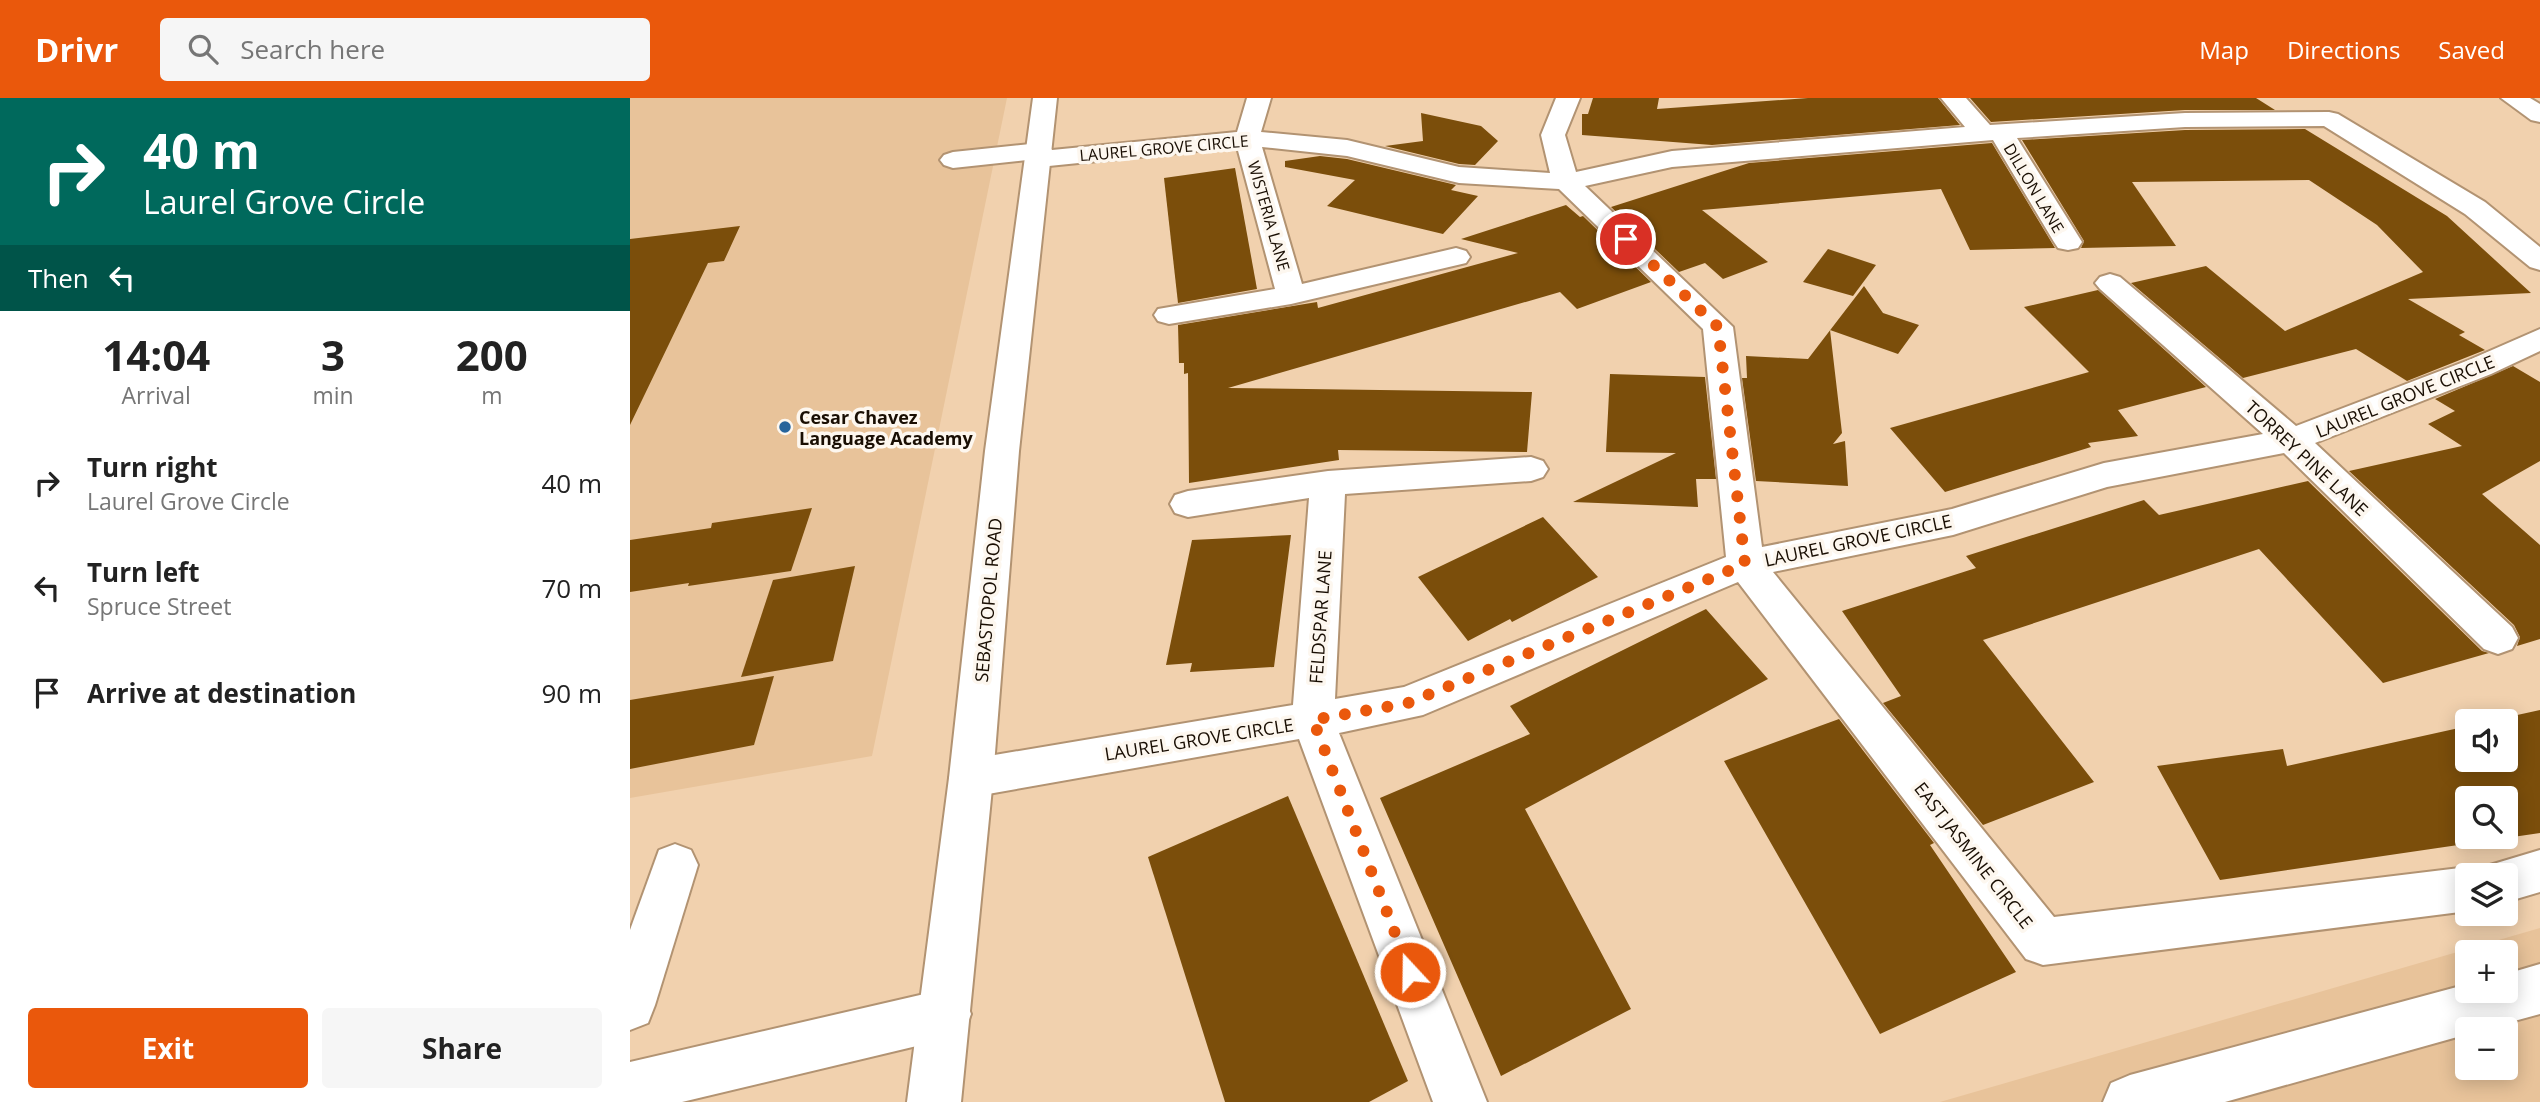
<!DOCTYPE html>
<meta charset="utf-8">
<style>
:root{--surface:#fff;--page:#f6f6f6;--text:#222;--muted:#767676;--accent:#ea580c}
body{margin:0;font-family:"Open Sans",sans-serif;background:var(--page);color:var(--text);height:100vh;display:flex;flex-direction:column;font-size:26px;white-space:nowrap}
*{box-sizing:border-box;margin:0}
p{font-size:23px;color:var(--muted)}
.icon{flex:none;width:38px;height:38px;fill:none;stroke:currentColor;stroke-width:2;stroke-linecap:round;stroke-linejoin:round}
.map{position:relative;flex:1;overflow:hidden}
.sheet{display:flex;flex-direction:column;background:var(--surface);width:630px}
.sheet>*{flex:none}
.hud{background:#00695c;color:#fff;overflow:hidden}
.controls{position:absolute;left:1825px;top:611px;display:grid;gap:14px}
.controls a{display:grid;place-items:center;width:63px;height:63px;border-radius:7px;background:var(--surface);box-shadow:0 4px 18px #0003;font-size:35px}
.pin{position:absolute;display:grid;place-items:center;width:60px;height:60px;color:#fff;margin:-30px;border:4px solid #fff;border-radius:50%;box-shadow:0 2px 7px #0007}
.me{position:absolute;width:77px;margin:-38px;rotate:339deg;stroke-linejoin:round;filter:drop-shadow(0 0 5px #0008)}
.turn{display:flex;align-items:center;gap:24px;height:147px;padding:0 28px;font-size:32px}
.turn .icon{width:91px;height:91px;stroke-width:2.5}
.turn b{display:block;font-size:49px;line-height:60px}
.then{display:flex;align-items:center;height:66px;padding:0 28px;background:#0003;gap:14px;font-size:26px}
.eta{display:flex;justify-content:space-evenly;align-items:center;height:119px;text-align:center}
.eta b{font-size:42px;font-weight:700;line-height:49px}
.primary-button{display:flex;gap:14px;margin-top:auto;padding:14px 28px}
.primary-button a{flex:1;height:80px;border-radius:7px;background:var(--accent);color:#fff;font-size:28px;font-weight:700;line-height:80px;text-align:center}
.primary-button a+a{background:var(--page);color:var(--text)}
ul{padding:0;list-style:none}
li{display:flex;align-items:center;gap:21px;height:105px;padding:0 28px}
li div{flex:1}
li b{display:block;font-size:26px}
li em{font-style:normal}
header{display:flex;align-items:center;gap:42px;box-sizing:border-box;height:98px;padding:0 35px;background:var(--accent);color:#fff}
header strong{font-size:33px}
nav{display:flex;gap:38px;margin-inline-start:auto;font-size:24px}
.search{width:490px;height:63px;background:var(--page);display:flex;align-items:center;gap:18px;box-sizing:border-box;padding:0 24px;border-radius:7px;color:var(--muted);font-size:26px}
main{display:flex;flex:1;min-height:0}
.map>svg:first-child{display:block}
</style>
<header>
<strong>Drivr</strong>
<div class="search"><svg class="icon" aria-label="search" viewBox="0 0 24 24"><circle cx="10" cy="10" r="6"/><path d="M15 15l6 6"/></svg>Search here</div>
<nav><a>Map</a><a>Directions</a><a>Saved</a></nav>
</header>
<main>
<section class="sheet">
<div class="hud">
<div class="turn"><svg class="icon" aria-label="right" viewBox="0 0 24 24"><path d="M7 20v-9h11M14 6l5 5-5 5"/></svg><div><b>40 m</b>Laurel Grove Circle</div></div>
<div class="then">Then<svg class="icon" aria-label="left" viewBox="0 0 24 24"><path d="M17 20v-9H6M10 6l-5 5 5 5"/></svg></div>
</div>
<div class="eta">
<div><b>14:04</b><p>Arrival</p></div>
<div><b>3</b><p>min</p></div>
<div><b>200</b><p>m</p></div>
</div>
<ul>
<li><svg class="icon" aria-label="right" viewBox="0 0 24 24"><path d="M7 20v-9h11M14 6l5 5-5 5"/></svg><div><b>Turn right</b><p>Laurel Grove Circle</p></div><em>40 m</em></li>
<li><svg class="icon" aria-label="left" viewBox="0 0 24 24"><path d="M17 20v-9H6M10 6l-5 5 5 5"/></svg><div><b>Turn left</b><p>Spruce Street</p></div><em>70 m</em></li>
<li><svg class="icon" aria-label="arrive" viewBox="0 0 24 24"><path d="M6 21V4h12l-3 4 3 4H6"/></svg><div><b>Arrive at destination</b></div><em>90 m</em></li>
</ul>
<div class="primary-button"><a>Exit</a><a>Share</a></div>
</section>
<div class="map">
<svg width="1910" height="1004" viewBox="0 0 1910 1004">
<rect width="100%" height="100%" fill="#f1d1ae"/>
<g fill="#e8c39a" fill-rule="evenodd">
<polygon points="0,0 377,0 242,658 0,700"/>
<path d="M 1910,830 L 1910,1004 L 1310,1004 ZM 1838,854 L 1876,854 L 1876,892 L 1838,892 ZM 1838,931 L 1876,931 L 1876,970 L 1838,970 Z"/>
</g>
<g fill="#7b4e0b" fill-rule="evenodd">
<polygon points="963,0 1029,0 1027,11 1178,0 1308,0 1330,27 1082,47 952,37 952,16 958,16"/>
<polygon points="1340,0 1626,0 1645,12 1555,12 1361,24"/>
<polygon points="791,15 851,28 868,43 845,67 829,66 755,48 793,43"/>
<polygon points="1675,31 1817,118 1901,195 1778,201 1835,234 1829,237 1855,252 1777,283 1726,251 1613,280 1501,185 1576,168 1655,233 1793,174 1747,127 1679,82 1502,84 1546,148 1451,150 1454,143 1392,42 1555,32"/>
<polygon points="1362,45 1425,150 1340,152 1311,91 1072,112 1138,164 1093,181 1075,165 1049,174 981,109 1119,65"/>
<polygon points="690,58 717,61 826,87 821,92 848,98 813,136 697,108 725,82 655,69 655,63"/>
<polygon points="605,70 627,191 548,205 534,80"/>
<polygon points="936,107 950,119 953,118 1021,184 947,211 930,194 598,290 902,294 897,354 708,352 709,362 559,385 558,275 554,276 554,265 549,265 548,227 687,204 688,210 888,155 831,141"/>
<polygon points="110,128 94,163 78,165 0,327 0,141"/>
<polygon points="1198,151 1246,167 1223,198 1173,184"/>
<polygon points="1234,188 1253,215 1289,227 1268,256 1200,232 1212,335 1203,346 1215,343 1218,388 1126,383 1112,280 1117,280 1116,258 1178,261"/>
<polygon points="1468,192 1576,289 1488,312 1508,338 1458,345 1461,349 1315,394 1260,330 1459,274 1394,209"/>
<polygon points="1883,268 1910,284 1910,363 1852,396 1910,447 1910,541 1887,548 1890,539 1884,527 1719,373 1832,348 1798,326 1825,313 1805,301"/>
<polygon points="980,276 1075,279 1086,381 1066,381 1068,409 943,404 1046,355 976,354"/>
<polygon points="1678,383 1852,553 1859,555 1753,585 1629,451 1353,542 1464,684 1353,727 1253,605 1271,598 1212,513 1346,470 1336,458 1514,402 1529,417"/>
<polygon points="182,410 161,473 58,488 59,485 0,494 0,442 81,430 82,425"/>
<polygon points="913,419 968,479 882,524 880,521 838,543 788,479"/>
<polygon points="661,437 644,569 560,574 562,565 536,567 562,442"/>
<polygon points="225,468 203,563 111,579 143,482"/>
<polygon points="1076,511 1138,581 895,711 1001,911 871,978 750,700 900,636 880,608"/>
<polygon points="144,578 124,647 0,671 0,602"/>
<path d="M 1910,612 L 1910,735 L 1590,782 L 1527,668 L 1653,651 L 1657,668 L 1838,628 L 1838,662 L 1876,662 L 1876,623 L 1860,623 ZM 1838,700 L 1876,700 L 1876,738 L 1838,738 Z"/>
<polygon points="1209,621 1304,745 1300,747 1386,874 1250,936 1094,663"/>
<polygon points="658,698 778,983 739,1004 595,1004 518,759"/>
</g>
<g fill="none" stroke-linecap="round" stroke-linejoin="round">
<g stroke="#b29372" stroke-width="4">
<g id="minor">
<polygon points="617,0 641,0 631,34 717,42 829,69 920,75 911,37 926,0 950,0 935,37 946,74 1042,53 1335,29 1311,0 1336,0 1360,27 1555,15 1699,14 1708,16 1855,104 1910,149 1910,172 1900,169 1835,116 1694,28 1555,29 1387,40 1452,144 1448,150 1438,152 1428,150 1424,144 1363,42 1042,69 955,88 1103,229 1132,449 1322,411 1474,365 1633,336 1470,191 1465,185 1470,179 1480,176 1490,179 1666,328 1839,262 1910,231 1910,253 1861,276 1685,345 1882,529 1888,540 1882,551 1868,556 1854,551 1654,355 1477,389 1323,437 1143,474 1424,819 1838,769 1855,777 1860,767 1910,752 1910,794 1876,804 1876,777 1838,777 1838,813 1413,867 1396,861 1108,484 793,617 709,635 857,1004 803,1004 669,641 341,699 326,693 319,680 326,667 341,661 663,607 679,400 558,419 545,415 540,406 545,397 558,393 698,373 901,359 913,363 918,371 913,379 901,383 715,396 705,601 774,589 1096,459 1073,231 929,91 829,85 717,58 632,49 672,186 826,150 836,153 840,159 836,165 661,206 539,226 528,223 524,217 528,211 645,191 607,49 409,69 400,66 397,62 323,70 314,67 310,62 314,57 323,54 410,45 419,48 422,52 607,34"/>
<polygon points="45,746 61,752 68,767 25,907 18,925 0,932 0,832 29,752"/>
<polygon points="1910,866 1910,916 1855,931 1838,931 1838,936 1595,1004 1473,1004 1481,985 1500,977 1838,886 1838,892 1876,892 1876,876"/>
<polygon points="316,891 334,898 341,916 334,934 316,941 52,1004 0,1004 0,964"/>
</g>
</g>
<g stroke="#b29372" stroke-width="4">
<polygon id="major" points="403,0 427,0 389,353 363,680 331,1004 277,1004 319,680 355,353"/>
</g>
<g stroke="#b29372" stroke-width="4">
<polygon id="highway" points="1871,0 1900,0 1910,6 1910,24 1901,22"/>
</g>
<use href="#minor" fill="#fff" fill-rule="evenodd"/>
<use href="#major" fill="#fff" fill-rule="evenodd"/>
<use href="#highway" fill="#fff" fill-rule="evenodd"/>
</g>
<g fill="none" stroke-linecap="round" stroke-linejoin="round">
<polyline stroke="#ea580c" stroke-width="12" stroke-dasharray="0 21.6" points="780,874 683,622 778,605 1115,466 1088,229 996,141"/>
</g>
<circle fill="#27649b" stroke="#fdf7ef" stroke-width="2.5" cx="155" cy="329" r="7"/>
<g text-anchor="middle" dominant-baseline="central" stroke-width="7" stroke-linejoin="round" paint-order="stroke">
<g font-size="16" fill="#190e03" stroke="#fdf7ef">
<text transform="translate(534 50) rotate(-5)">LAUREL GROVE CIRCLE</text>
<text transform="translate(1404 90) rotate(59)">DILLON LANE</text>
<text transform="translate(639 118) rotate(74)">WISTERIA LANE</text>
</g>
<g font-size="18" fill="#190e03" stroke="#fdf7ef">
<text transform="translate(1775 298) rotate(-22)">LAUREL GROVE CIRCLE</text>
<text transform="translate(1677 360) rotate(43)">TORREY PINE LANE</text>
<text transform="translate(1228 442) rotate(-12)">LAUREL GROVE CIRCLE</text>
<text transform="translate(358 502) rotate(-85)">SEBASTOPOL ROAD</text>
<text transform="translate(690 519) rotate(-86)">FELDSPAR LANE</text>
<text transform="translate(569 641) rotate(-9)">LAUREL GROVE CIRCLE</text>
<text transform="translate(1344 757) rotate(52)">EAST JASMINE CIRCLE</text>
</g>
<g font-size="18" font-weight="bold" fill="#190e03" stroke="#fdf7ef" text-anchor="start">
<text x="169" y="319">Cesar Chavez<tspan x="169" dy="21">Language Academy</tspan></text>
</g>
</g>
</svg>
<div class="controls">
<a><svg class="icon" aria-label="sound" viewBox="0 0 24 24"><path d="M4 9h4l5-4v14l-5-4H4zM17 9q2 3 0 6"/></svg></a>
<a><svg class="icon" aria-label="search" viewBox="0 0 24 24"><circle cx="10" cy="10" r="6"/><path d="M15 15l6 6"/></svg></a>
<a><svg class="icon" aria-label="layers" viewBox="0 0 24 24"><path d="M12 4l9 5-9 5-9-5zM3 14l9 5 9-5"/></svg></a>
<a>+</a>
<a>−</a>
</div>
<div class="pin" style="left:996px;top:141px;background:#d93025"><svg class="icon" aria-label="arrive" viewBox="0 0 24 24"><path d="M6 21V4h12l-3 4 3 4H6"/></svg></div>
<svg class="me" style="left:780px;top:874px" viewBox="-20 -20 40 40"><circle r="17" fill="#ea580c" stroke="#fff" stroke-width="3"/><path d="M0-11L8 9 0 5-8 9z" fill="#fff"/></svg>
</div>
</main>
